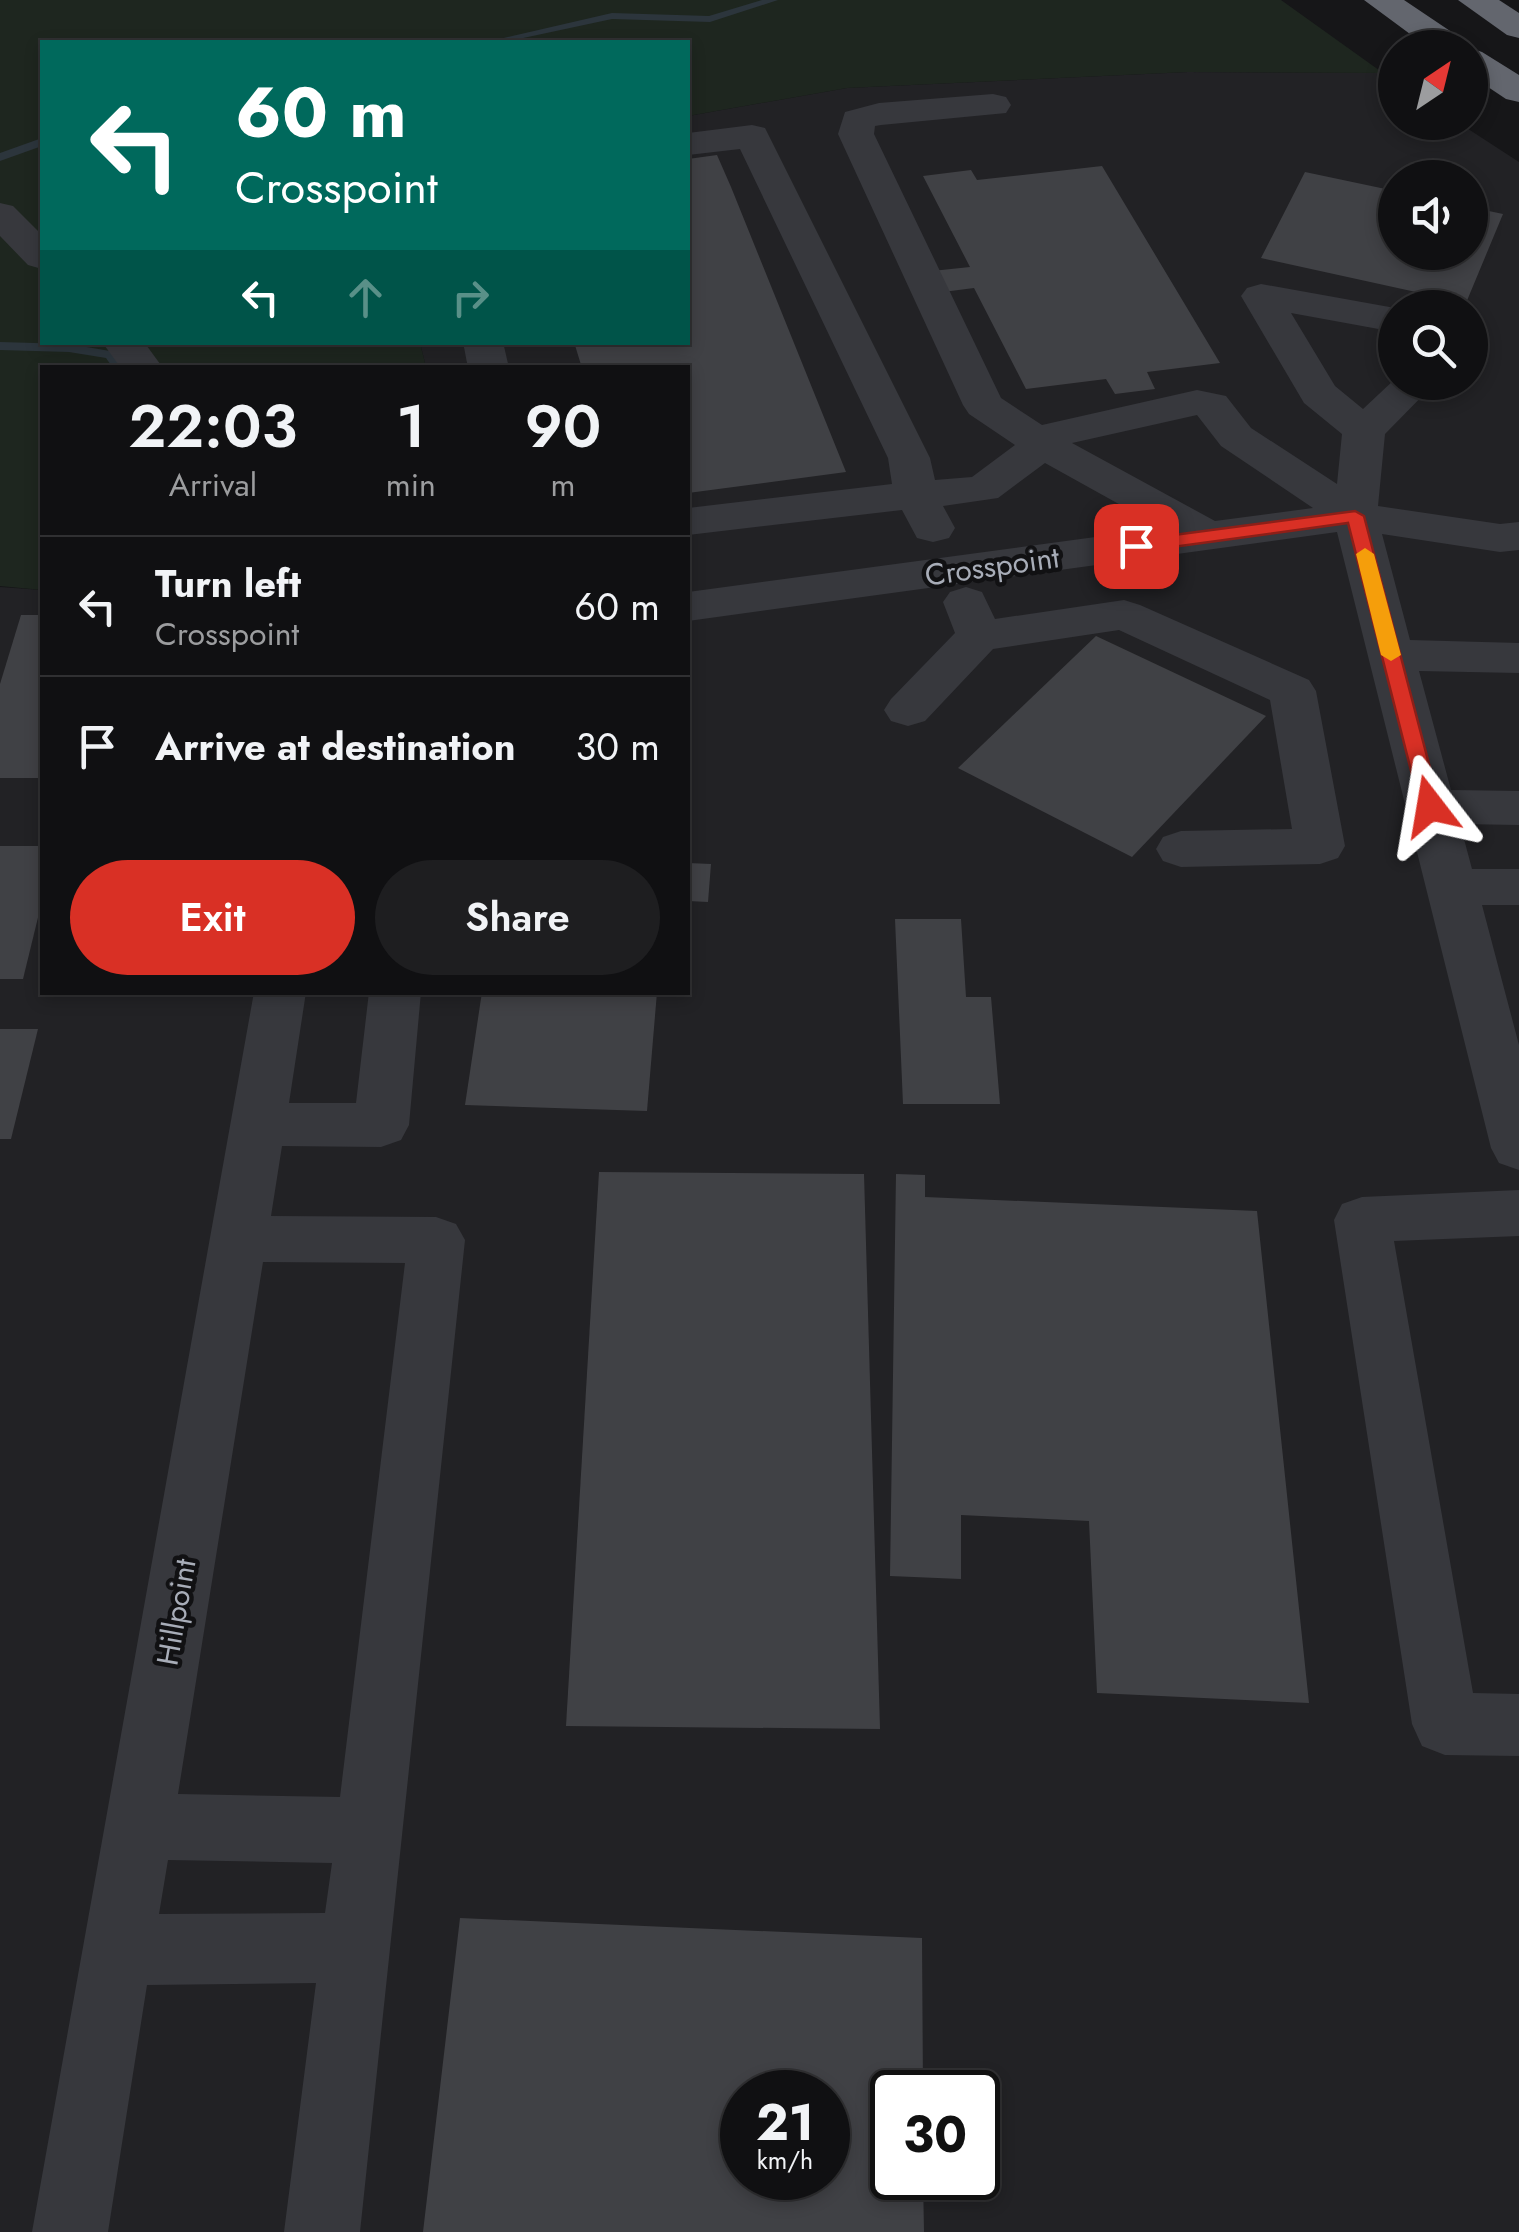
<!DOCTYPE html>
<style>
:root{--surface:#101012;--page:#1e1e20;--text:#f1f3f6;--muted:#9c9d9f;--line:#303032;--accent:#d93025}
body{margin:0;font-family:Jost,sans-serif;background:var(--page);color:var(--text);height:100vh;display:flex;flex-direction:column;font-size:38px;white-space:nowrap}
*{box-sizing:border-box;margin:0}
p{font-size:32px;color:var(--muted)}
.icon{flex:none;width:55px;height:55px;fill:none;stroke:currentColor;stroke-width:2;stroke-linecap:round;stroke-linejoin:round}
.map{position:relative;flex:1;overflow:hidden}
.side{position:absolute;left:40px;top:365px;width:650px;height:630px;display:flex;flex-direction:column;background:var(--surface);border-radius:0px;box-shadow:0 5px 15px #0003,0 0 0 2px var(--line)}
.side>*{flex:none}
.guide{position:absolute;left:40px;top:40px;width:650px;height:305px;border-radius:0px;box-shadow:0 5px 15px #0003,0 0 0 2px var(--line);background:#00695c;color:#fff;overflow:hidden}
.needle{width:65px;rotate:35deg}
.fabs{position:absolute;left:1378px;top:30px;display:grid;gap:20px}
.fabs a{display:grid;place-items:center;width:110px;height:110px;border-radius:50%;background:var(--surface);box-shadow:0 5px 15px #0003,0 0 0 2px var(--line);font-size:50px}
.speed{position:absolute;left:720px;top:2070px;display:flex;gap:20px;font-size:50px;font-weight:700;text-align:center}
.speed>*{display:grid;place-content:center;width:130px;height:130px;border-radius:50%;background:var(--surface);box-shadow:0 5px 15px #0003,0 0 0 2px var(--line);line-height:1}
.speed small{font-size:25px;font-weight:400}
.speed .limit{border:5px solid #111;border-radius:15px;background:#fff;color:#111}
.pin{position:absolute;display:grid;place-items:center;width:85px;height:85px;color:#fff;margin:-42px;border-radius:20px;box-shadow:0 5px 15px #0006}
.me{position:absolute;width:110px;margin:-55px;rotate:346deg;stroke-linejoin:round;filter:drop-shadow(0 0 8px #0008)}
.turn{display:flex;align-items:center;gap:35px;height:210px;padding:0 30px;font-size:45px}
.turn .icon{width:130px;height:130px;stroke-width:2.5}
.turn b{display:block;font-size:70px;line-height:85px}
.lanes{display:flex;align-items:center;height:95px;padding:0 30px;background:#0003;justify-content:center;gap:50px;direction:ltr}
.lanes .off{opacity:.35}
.eta{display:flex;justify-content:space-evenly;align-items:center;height:170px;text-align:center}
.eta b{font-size:60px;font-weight:600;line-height:70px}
.button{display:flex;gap:20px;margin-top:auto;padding:20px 30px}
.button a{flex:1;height:115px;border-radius:60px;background:var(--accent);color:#fff;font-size:40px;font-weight:600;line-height:115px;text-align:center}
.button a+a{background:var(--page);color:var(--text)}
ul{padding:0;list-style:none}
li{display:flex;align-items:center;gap:30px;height:140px;padding:0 30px;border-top:2px solid var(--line)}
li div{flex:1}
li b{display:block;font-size:38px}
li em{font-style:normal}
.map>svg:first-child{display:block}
</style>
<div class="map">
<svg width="1519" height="2232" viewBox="0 0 1519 2232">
<rect width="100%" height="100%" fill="#161618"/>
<path fill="#222225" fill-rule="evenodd" d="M 1188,72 L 1383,73 L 1395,81 L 1395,122 L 1459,123 L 1519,162 L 1519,2232 L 0,2232 L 0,587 L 42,590 L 42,992 L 688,992 L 688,368 L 426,367 L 420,343 L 688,342 L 688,116 L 847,88 ZM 1395,178 L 1470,178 L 1470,252 L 1395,252 ZM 1395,308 L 1470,308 L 1470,382 L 1395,382 ZM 742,2092 L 828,2092 L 828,2178 L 742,2178 ZM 892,2092 L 978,2092 L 978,2178 L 892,2178 Z"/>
<polygon fill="#1e261f" points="0,0 1281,0 1383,73 1188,72 847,88 688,116 688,42 42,42 42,342 420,343 426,367 42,368 42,590 0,586"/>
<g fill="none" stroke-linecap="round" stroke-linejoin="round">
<g fill="#2c353c" fill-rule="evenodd">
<polygon points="762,0 778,0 710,22 612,19 505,42 486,42 612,13 709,16"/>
<polygon points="42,138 42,146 0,161 0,153"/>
<polygon points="0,342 69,344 110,351 115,352 126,368 113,368 106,358 69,352 0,350"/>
</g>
</g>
<g fill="#404145" fill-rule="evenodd">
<polygon points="717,155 731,187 846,472 688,493 688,368 582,368 574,342 688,342 688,159"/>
<polygon points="1102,166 1220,363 1147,372 1155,389 1115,394 1106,379 1026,389 974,288 943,292 932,271 970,267 923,176 971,170 977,180"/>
<polygon points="1305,172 1395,191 1395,252 1470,252 1470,207 1503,214 1466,303 1261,258"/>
<polygon points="21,615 42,615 42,778 0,778 0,684"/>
<polygon points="1096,636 1266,716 1132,857 958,768"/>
<polygon points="0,846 42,846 42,901 23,979 0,979"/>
<polygon points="688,863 711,864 708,902 688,901"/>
<polygon points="895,919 961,919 966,997 991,997 1000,1104 903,1104"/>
<polygon points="482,992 657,992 647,1111 465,1105"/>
<polygon points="0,1029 38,1029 11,1139 0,1139"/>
<polygon points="599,1172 864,1174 880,1729 566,1726"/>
<polygon points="896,1174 925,1175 925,1197 1257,1211 1309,1703 1097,1693 1089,1521 961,1515 961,1579 890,1576"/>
<path d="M 460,1918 L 922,1938 L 923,2092 L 892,2092 L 892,2178 L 923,2178 L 924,2232 L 423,2232 ZM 742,2092 L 828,2092 L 828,2178 L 742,2178 Z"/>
</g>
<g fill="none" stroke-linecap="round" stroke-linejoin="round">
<g fill="#37383d" fill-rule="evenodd">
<path d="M 993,94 L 1006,97 L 1011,105 L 1006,113 L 881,125 L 875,126 L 874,134 L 1001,398 L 1042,425 L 1197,390 L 1226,396 L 1251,428 L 1337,484 L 1342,434 L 1304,403 L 1241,296 L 1247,288 L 1261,284 L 1395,308 L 1395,332 L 1291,313 L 1335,386 L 1363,409 L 1395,379 L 1395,382 L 1436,382 L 1385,434 L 1378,506 L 1500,524 L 1519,522 L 1519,550 L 1500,552 L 1382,534 L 1410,640 L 1519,643 L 1519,673 L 1419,671 L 1451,790 L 1519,791 L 1519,825 L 1460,824 L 1472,869 L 1519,869 L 1519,905 L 1482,905 L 1519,1045 L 1519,1170 L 1499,1163 L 1491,1148 L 1337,532 L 688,621 L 688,592 L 1162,528 L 1045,463 L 998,498 L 943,506 L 955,528 L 949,538 L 933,542 L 917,538 L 902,510 L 688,535 L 688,508 L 892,484 L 888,458 L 740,149 L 688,155 L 688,133 L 752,125 L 765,128 L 930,458 L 935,480 L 972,477 L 1015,445 L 969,414 L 963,405 L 838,134 L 845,112 L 879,103 ZM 1197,415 L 1221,446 L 1313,508 L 1215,521 L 1072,443 Z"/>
<polygon points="0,203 13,206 42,235 42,269 28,265 0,236"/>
<polygon points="102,342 144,342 163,368 121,368"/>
<polygon points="463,342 503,342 509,368 468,368"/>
<polygon points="966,587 982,592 995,619 1124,600 1140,605 1309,680 1316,691 1345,846 1338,858 1320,864 1181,867 1163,861 1156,849 1163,837 1181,831 1292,829 1270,700 1119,630 993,649 925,721 908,726 891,721 884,710 891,699 955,633 943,602 950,592"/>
<path d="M 254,992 L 306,992 L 289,1103 L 356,1103 L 369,992 L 421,992 L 409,1125 L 401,1140 L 381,1147 L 282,1146 L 271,1216 L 436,1217 L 456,1224 L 465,1240 L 360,2232 L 284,2232 L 316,1983 L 147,1985 L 108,2232 L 32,2232 ZM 263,1262 L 405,1263 L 340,1797 L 178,1794 ZM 168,1860 L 332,1863 L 325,1913 L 159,1914 Z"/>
<polygon points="1519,1190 1519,1236 1394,1241 1473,1693 1519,1694 1519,1756 1445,1755 1422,1746 1412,1724 1334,1220 1342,1204 1362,1197"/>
</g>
<g fill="#63666e" fill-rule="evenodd">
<polygon points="1364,0 1404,0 1465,41 1471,48 1470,48 1482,52 1519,75 1519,102 1506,99 1470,75 1470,48 1429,48"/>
<polygon points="1458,0 1499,0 1519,13 1519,38 1507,35"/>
</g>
</g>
<polygon fill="#d93025" stroke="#8d1f18" stroke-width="2.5" points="1355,511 1364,516 1440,806 1430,814 1420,806 1348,523 1136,552 1127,546 1136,540"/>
<polygon fill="#f59e0b" points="1365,548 1374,554 1401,655 1391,661 1381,655 1356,554"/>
<g text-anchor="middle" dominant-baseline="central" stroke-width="9" stroke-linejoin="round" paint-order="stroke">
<g font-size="30" fill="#a8adb8" stroke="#111113">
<text transform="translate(992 566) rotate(-8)">Crosspoint</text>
<text transform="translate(176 1612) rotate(-80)">Hillpoint</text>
</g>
</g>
</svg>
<div class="fabs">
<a><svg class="needle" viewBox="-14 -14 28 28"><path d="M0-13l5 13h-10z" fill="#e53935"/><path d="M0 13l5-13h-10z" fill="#9c9d9f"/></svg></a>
<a><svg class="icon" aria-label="sound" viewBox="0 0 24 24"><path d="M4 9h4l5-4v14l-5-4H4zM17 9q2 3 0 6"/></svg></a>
<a><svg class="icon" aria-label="search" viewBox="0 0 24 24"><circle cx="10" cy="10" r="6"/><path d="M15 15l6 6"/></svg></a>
</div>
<div class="speed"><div>21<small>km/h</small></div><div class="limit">30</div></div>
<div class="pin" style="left:1136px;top:546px;background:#d93025"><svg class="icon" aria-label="arrive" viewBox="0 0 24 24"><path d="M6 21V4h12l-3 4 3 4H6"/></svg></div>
<svg class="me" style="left:1430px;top:806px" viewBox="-20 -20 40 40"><path d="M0-17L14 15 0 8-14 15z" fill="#d93025" stroke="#fff" stroke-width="4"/></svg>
<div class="guide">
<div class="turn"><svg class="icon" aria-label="left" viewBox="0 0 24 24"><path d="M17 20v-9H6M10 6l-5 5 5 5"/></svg><div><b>60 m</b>Crosspoint</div></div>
<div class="lanes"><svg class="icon" aria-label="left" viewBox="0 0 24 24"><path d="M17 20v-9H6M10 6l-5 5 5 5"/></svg><svg class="icon off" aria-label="ahead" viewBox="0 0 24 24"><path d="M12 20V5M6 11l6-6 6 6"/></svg><svg class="icon off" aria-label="right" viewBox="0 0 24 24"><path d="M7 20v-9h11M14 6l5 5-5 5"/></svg></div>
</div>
<section class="side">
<div class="eta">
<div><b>22:03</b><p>Arrival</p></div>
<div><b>1</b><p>min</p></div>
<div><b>90</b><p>m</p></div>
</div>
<ul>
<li><svg class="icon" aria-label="left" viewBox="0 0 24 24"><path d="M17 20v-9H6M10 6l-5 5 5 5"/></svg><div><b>Turn left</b><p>Crosspoint</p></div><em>60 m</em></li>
<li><svg class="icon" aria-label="arrive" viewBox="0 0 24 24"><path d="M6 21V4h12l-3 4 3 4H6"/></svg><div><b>Arrive at destination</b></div><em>30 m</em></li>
</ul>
<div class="button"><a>Exit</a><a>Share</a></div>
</section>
</div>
